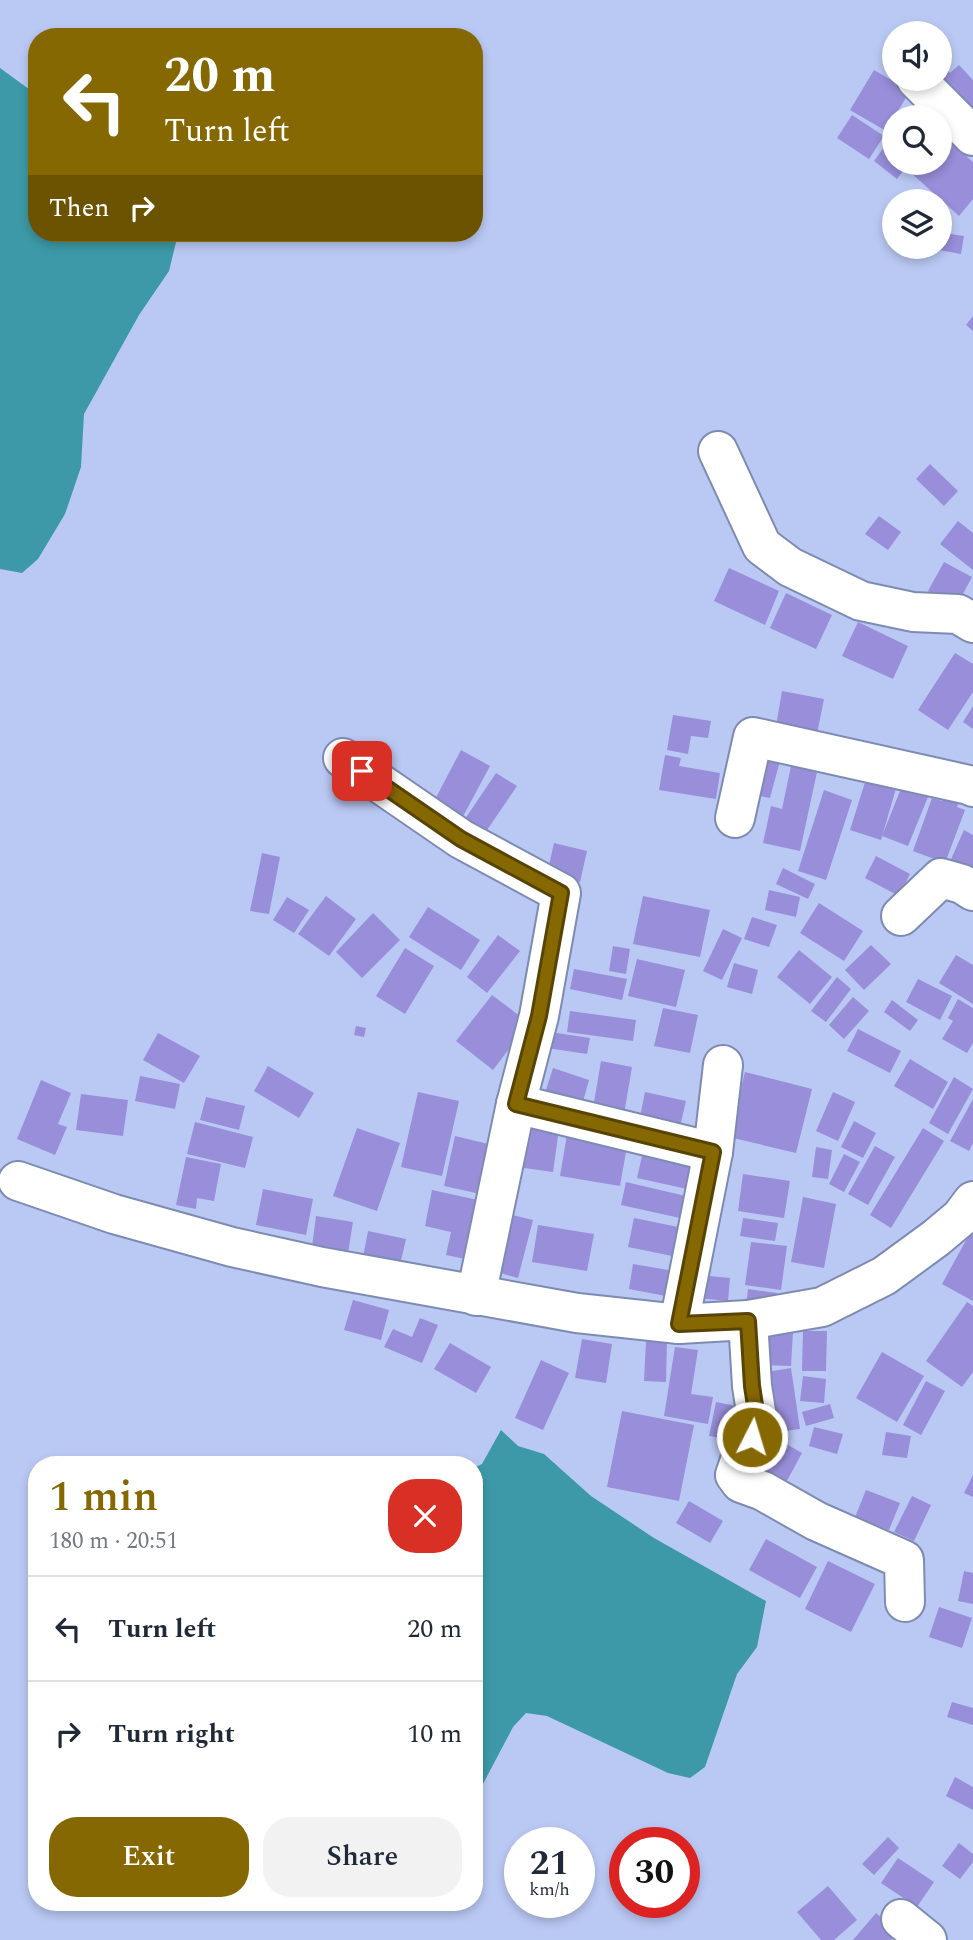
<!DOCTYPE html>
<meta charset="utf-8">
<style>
:root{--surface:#fff;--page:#f2f2f3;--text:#1f2937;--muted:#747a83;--line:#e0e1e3;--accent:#866803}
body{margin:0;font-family:Spectral,serif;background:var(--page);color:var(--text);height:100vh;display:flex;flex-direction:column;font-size:26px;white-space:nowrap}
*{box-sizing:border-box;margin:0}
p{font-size:23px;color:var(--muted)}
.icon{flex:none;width:38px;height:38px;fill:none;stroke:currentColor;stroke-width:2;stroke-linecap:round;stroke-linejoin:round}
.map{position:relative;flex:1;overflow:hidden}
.panel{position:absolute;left:28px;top:1456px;width:455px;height:455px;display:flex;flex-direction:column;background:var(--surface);border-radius:28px;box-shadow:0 4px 10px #0003}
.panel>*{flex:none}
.guide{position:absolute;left:28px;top:28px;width:455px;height:214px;border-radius:28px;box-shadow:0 4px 10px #0003;background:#866803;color:#fff;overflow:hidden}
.fabs{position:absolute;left:882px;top:21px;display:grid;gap:14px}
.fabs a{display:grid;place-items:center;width:70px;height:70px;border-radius:50%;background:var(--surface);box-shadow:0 4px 10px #0003;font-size:35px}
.speed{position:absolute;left:504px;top:1827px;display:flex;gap:14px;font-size:35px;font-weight:700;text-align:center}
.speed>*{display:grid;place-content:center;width:91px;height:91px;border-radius:50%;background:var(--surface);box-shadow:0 4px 10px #0003;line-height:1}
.speed small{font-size:18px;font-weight:400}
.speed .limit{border:10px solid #d22;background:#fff;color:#111}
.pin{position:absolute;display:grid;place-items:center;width:60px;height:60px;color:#fff;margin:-30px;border-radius:14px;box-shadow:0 4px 10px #0006}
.me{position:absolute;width:77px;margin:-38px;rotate:5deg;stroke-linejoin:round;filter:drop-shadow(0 0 5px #0008)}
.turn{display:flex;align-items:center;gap:24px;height:147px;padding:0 21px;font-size:32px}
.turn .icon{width:91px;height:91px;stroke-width:2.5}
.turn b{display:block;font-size:49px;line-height:60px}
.then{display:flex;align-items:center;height:66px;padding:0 21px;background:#0003;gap:14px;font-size:26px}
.round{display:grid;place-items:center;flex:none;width:74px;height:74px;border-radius:28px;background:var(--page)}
.headline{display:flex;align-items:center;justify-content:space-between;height:119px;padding:0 21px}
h1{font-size:42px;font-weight:600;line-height:52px;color:var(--accent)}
.action{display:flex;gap:14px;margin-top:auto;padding:14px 21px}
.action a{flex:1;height:80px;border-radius:28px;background:var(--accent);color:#fff;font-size:28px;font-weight:600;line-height:80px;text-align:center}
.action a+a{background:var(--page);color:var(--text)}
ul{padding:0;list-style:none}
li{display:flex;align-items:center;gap:21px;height:105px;padding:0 21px;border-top:2px solid var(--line)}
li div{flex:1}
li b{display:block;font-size:26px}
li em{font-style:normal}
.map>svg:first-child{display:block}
</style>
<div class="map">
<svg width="973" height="1940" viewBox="0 0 973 1940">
<rect width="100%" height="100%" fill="#bac9f4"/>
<g fill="#3d99a7">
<polygon points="0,68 37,95 37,233 176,233 177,238 169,271 139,315 84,414 81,467 65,514 38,559 22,573 0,569"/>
<polygon points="501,1430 518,1446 544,1454 591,1496 654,1538 766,1601 757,1647 737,1674 705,1767 690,1778 668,1773 547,1716 526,1713 513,1727 474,1801 474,1468 482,1464"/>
</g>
<g fill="#988eda">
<polygon points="942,64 950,73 959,65 973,80 973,113 940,79 940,66"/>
<polygon points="874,70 910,91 886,131 850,110"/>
<polygon points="921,101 939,117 906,117"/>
<polygon points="852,115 884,136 869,159 837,138"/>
<polygon points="943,132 969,154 967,157 973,162 973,199 959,216 910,172 918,163 940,163 940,137"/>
<polygon points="887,143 894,149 894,163 909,163 897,179 874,161"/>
<polygon points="943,233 964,236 961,254 939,250"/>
<polygon points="973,316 973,331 966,325"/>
<polygon points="930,464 958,491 944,506 916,479"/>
<polygon points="879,516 901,532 888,550 865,534"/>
<polygon points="958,521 973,533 973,570 940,544"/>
<polygon points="944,562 972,577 956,607 928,591"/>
<polygon points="729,568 779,591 765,625 714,601"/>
<polygon points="786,593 832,615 816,649 770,628"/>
<polygon points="858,622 908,646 893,679 842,656"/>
<polygon points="955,653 973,664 973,692 948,730 918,710"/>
<polygon points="782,691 824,699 817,734 776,726"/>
<polygon points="973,706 973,729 963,722"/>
<polygon points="673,715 711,721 708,738 691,736 688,754 667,750"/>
<polygon points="461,750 490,766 460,822 431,807"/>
<polygon points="665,755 681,758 679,766 720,773 716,799 659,790"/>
<polygon points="760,756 780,761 770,798 750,794"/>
<polygon points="791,766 817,772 800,851 763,843 771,806 782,809"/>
<polygon points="496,773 517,786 483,836 463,822"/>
<polygon points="867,776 897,785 881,840 850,830"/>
<polygon points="904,781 930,792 908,846 882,836"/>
<polygon points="947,787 963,793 957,807 965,810 945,863 913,851 932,798 942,801"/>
<polygon points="824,790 852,800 826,880 798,871"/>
<polygon points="964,830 973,835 973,878 948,866"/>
<polygon points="554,843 587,851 580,882 547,874"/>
<polygon points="262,853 280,857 269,914 250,911"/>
<polygon points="876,856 910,874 899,896 865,878"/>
<polygon points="783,868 815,884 808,899 776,884"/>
<polygon points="769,890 800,897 796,917 765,910"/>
<polygon points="326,896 356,919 329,956 298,934"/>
<polygon points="643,896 710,910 700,957 633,944"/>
<polygon points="287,897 309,910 294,933 273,920"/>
<polygon points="819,903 863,931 844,961 800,933"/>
<polygon points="428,907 480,940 461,970 409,937"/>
<polygon points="373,913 400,940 362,978 336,952"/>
<polygon points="752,917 777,925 769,947 744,939"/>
<polygon points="723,929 742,938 722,980 703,971"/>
<polygon points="498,935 520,951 487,993 467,977"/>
<polygon points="871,945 891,964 864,990 845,970"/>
<polygon points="613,946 630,949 626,974 609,971"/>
<polygon points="405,948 434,966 405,1014 376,996"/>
<polygon points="799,950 832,977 810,1004 777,977"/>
<polygon points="956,955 973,965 973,1004 939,983"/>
<polygon points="637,959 685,970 676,1007 628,996"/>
<polygon points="734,963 758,970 752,994 727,987"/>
<polygon points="574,969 627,979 622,1000 570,989"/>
<polygon points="837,977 851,989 826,1022 811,1011"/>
<polygon points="918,979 952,996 940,1020 906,1002"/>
<polygon points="492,995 529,1023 493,1070 456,1041"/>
<polygon points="853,997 869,1011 844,1039 829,1025"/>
<polygon points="958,999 973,1008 973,1043 967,1053 942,1039 953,1021 948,1018"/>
<polygon points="892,1000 918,1020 910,1031 884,1012"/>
<polygon points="663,1008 698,1015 690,1053 654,1046"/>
<polygon points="570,1011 636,1020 633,1041 567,1032"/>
<polygon points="356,1026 366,1028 364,1037 354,1035"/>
<polygon points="858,1029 901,1051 890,1073 847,1051"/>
<polygon points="550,1032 590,1038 587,1054 547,1048"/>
<polygon points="158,1033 200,1056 184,1083 143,1060"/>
<polygon points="910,1059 948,1082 933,1109 894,1086"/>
<polygon points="601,1061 632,1067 623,1120 592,1114"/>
<polygon points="268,1066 314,1093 299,1118 254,1091"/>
<polygon points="553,1068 589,1080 582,1105 545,1093"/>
<polygon points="745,1072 812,1089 796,1153 729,1137"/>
<polygon points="140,1076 180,1084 175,1109 135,1101"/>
<polygon points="954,1077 973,1089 948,1134 929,1123"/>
<polygon points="41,1080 71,1093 58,1124 67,1127 55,1155 17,1139"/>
<polygon points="418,1092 459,1101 442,1176 401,1167"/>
<polygon points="645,1092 686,1101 678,1135 638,1127"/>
<polygon points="833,1092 855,1102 838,1141 816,1131"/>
<polygon points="81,1094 128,1100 123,1136 76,1130"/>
<polygon points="206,1097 245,1106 239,1130 200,1120"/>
<polygon points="973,1099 973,1143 969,1151 950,1141"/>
<polygon points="854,1121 876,1133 863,1158 841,1147"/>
<polygon points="195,1122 253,1137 245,1168 187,1154"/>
<polygon points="523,1124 559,1129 553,1172 517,1167"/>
<polygon points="357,1128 400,1143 377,1211 333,1196"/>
<polygon points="923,1128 944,1141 891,1228 870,1215"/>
<polygon points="567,1135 627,1146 620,1186 560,1176"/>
<polygon points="455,1136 497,1146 485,1195 444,1186"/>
<polygon points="875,1146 895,1157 868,1205 848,1194"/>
<polygon points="644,1147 694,1159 687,1189 637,1178"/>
<polygon points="816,1147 832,1150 828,1179 812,1177"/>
<polygon points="844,1154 860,1162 844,1192 829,1184"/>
<polygon points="186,1157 221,1164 214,1201 197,1198 196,1209 176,1205"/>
<polygon points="743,1174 790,1181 784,1218 738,1211"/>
<polygon points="626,1182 694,1198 689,1220 621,1205"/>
<polygon points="263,1189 313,1199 306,1235 256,1225"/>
<polygon points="432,1190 487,1202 475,1261 446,1255 451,1232 425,1226"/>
<polygon points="803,1197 836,1204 824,1268 791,1262"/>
<polygon points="504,1213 533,1220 518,1278 496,1272"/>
<polygon points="316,1216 353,1222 348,1253 312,1247"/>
<polygon points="634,1218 683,1228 677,1257 628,1247"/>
<polygon points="743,1218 778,1223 775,1241 740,1236"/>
<polygon points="538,1225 594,1234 587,1271 532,1262"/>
<polygon points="368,1231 406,1239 400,1265 363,1257"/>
<polygon points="970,1233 973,1235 973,1301 942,1284"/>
<polygon points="751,1242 787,1246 781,1290 745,1285"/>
<polygon points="633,1264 680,1272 676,1298 629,1289"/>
<polygon points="699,1275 730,1278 728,1301 697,1298"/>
<polygon points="748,1289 777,1293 775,1310 746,1306"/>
<polygon points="353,1300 389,1310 381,1340 344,1330"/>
<polygon points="967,1302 973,1306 973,1372 962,1387 926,1361"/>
<polygon points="420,1318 438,1325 422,1363 384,1347 393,1329 412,1337"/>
<polygon points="761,1330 793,1331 791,1366 759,1365"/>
<polygon points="803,1331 827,1331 826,1371 802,1371"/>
<polygon points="582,1339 612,1344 606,1383 575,1378"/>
<polygon points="646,1341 667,1341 666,1382 644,1381"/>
<polygon points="450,1343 491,1367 476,1393 434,1369"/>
<polygon points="675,1347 698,1350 691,1394 713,1397 708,1424 664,1416"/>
<polygon points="882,1352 924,1376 897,1422 856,1398"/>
<polygon points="541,1360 569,1373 543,1430 515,1418"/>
<polygon points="791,1368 800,1429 770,1433 761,1373"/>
<polygon points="803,1376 826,1379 824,1403 800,1401"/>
<polygon points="926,1381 945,1391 921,1435 903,1425"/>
<polygon points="716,1402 750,1409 744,1442 709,1436"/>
<polygon points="830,1404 834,1418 806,1426 802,1412"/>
<polygon points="622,1411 694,1425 679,1501 607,1487"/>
<polygon points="814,1427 843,1434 837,1454 809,1446"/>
<polygon points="886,1432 911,1436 907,1458 882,1455"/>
<polygon points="767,1433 802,1453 782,1490 747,1471"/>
<polygon points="973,1475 973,1497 964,1493"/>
<polygon points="866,1490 900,1503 889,1530 855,1517"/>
<polygon points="912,1496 931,1505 914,1541 894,1532"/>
<polygon points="689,1501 723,1521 710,1543 676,1523"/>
<polygon points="766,1539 817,1567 800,1598 749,1570"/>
<polygon points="828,1561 875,1584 851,1632 805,1609"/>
<polygon points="964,1571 973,1573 973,1604 958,1601"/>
<polygon points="939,1607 972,1618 962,1648 929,1637"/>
<polygon points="952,1702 973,1708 973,1725 947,1717"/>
<polygon points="955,1777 973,1787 973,1810 946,1796"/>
<polygon points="888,1837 899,1848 874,1875 862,1864"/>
<polygon points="959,1843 973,1854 973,1862 960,1879 942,1866"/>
<polygon points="898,1858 934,1882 917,1907 881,1883"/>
<polygon points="828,1886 857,1920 834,1940 821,1940 797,1912"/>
<polygon points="876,1913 898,1932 891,1940 853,1940"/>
</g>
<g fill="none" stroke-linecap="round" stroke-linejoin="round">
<g stroke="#7d8bb3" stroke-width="42">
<g id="minor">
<polyline points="916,79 973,136"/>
<polyline points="718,451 762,546 790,567 861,601 913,612 958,614 973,623"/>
<polyline points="343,758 461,839 561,893 539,1016 516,1104 476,1296"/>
<polyline points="735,818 753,737 969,785 973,787"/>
<polyline points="901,916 941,878 962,884 973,891"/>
<polyline points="516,1104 713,1152"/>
<polyline points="18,1181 114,1214 232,1247 322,1267 577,1313 679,1324 748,1320 822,1307 884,1276 936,1238 961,1217 973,1201"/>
<polyline points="748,1320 752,1386 757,1418 752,1437 743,1452 735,1475 741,1483 763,1491 816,1521 904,1560 905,1602"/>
<polyline points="679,1324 713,1152 723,1065"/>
<polyline points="901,1919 927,1940"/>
</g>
</g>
<use href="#minor" stroke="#fff" stroke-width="38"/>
</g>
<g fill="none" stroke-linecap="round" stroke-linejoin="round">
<g stroke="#574402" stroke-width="18">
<polyline id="route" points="362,771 461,839 561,893 539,1016 516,1104 713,1152 679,1324 748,1321 752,1386 757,1418 752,1437"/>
</g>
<use href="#route" stroke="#866803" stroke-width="12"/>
</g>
</svg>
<div class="fabs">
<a><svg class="icon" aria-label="sound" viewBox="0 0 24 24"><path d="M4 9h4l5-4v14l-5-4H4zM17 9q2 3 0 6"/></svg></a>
<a><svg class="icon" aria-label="search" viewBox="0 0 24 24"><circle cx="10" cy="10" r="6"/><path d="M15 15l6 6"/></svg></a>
<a><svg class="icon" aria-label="layers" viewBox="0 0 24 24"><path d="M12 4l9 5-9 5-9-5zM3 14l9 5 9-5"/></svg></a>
</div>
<div class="speed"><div>21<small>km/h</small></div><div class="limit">30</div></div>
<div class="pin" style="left:362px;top:771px;background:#d93025"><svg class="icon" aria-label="arrive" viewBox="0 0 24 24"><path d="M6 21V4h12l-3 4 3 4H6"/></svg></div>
<svg class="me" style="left:752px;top:1437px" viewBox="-20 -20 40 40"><circle r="17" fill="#866803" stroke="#fff" stroke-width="3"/><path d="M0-11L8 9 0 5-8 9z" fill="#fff"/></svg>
<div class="guide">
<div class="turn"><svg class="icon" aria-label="left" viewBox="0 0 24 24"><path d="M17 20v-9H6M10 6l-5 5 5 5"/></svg><div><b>20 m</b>Turn left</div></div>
<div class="then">Then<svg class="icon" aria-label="right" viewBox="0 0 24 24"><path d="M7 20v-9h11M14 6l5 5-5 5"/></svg></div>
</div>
<section class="panel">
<div class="headline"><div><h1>1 min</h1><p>180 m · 20:51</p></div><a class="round" style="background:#d93025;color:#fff"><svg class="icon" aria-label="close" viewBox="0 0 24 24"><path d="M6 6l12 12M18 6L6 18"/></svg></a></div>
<ul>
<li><svg class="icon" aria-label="left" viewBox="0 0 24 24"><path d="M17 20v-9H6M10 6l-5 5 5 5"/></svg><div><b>Turn left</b></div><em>20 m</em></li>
<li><svg class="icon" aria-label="right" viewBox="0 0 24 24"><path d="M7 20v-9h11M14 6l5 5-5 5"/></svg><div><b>Turn right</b></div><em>10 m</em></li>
</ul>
<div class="action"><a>Exit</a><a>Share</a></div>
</section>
</div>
